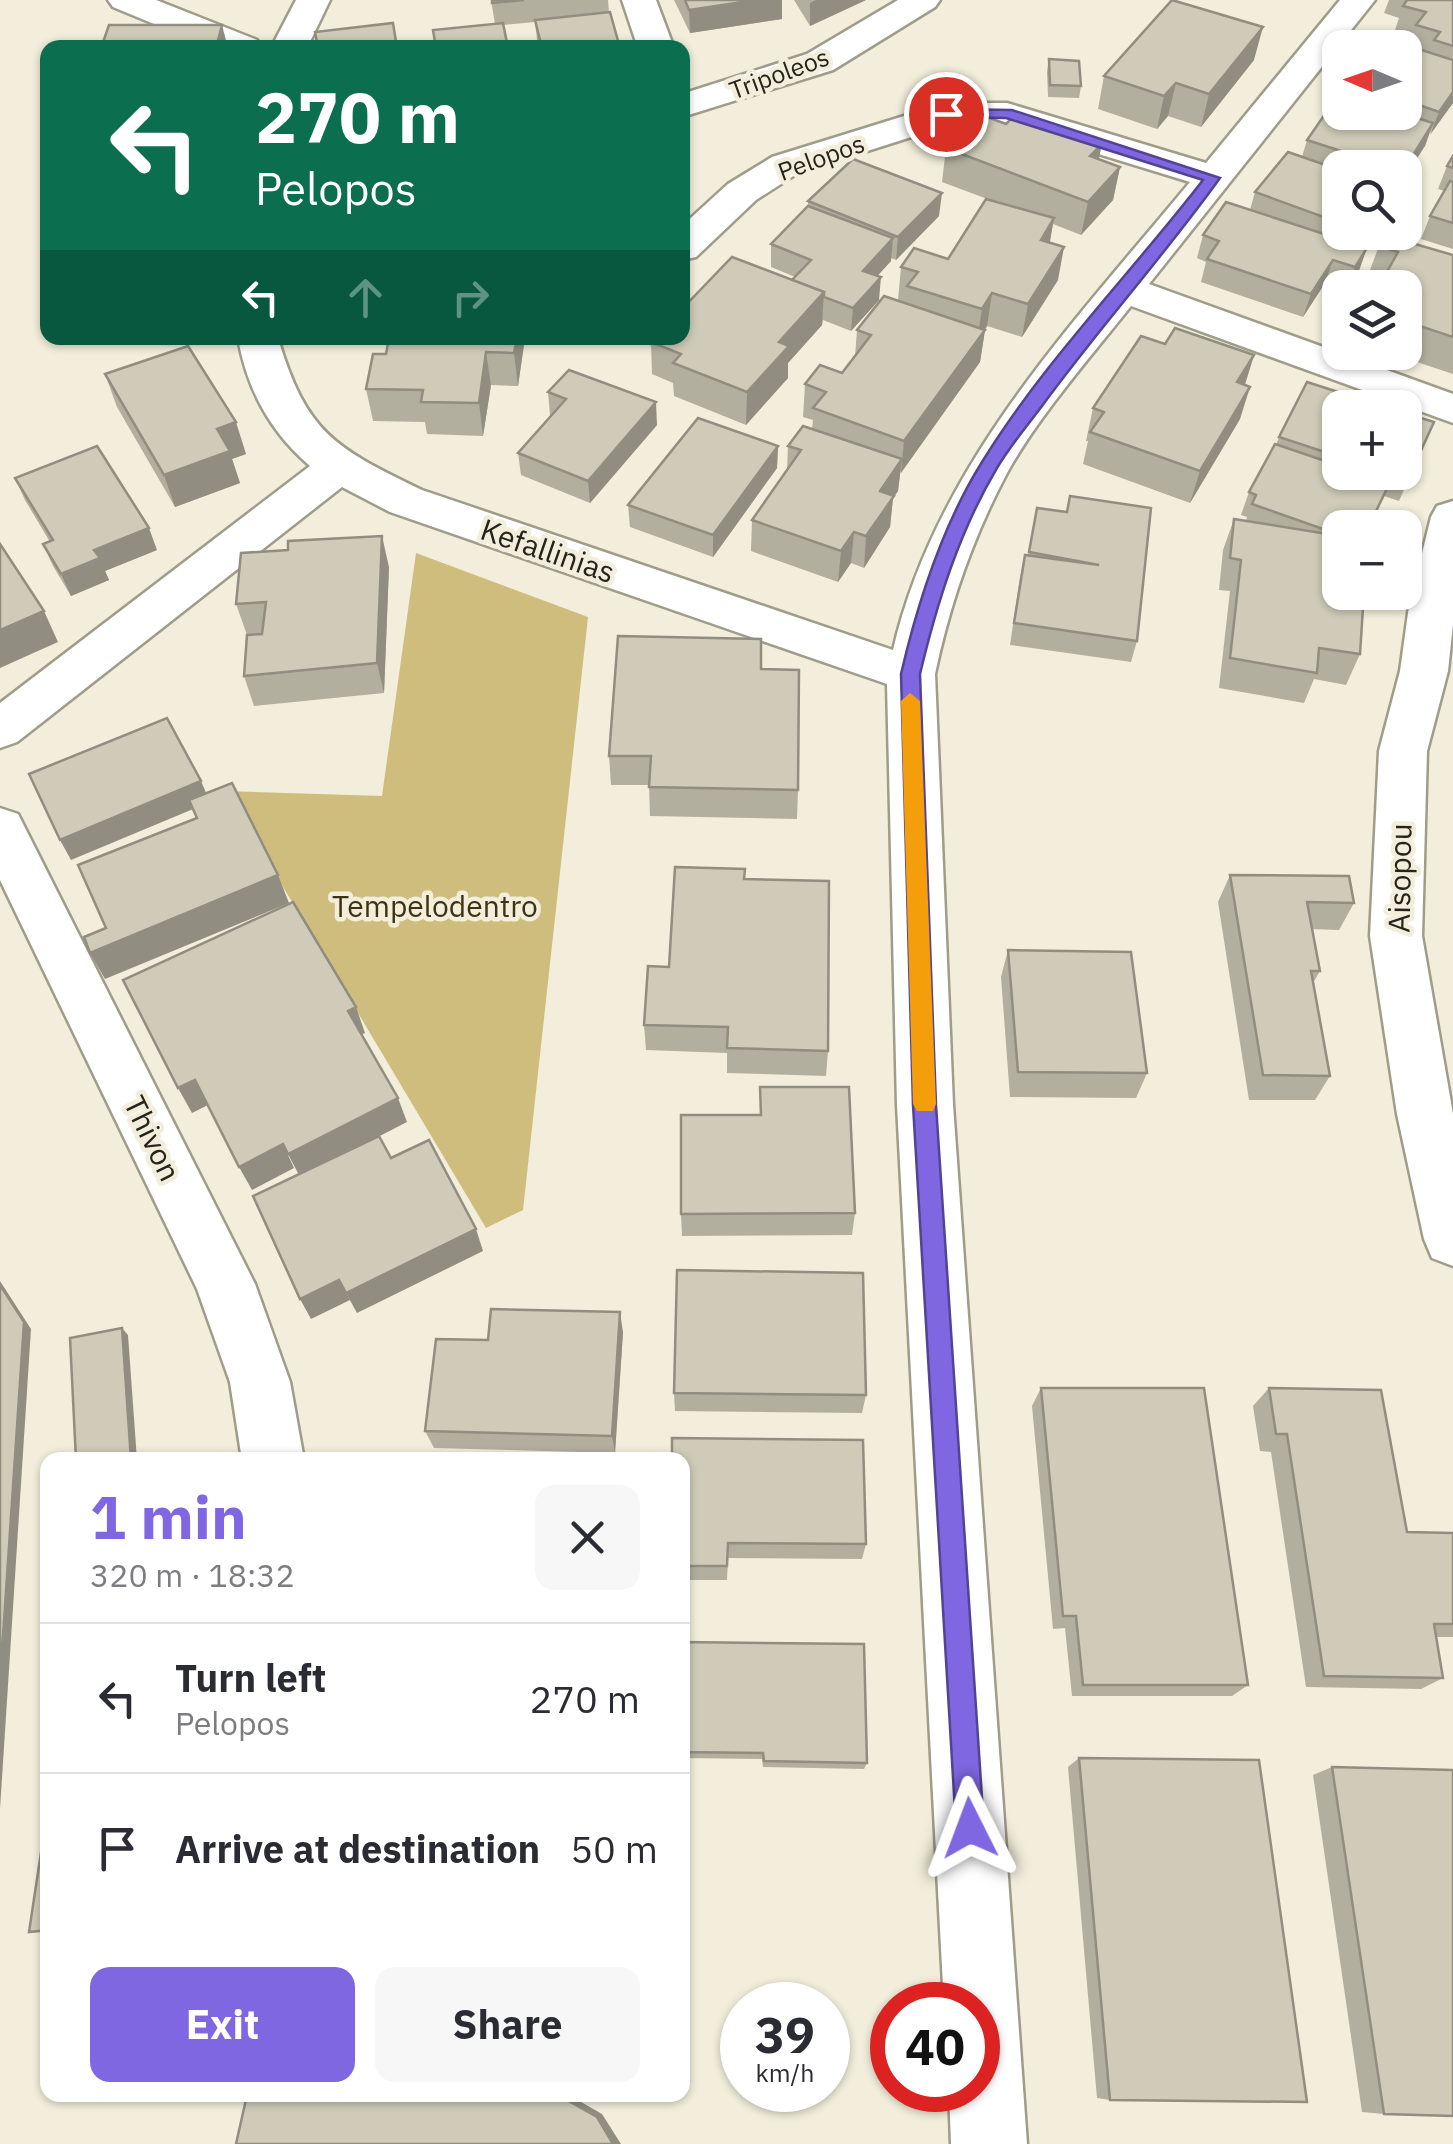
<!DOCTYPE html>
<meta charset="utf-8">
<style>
:root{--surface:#fff;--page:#f7f7f7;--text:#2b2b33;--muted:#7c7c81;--line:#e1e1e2;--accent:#7f67e2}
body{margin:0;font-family:"IBM Plex Sans",sans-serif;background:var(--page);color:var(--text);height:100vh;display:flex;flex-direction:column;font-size:38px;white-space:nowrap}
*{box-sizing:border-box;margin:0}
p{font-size:32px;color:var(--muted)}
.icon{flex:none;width:55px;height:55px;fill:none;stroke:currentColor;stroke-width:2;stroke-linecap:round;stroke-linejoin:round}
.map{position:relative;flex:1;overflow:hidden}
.drawer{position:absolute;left:40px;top:1452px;width:650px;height:650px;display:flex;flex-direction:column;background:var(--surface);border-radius:20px;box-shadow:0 2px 8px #0004}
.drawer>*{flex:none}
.guide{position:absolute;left:40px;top:40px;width:650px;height:305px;border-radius:20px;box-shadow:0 2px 8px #0004;background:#0b6e4f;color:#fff;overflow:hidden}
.needle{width:65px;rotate:272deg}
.controls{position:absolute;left:1322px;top:30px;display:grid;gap:20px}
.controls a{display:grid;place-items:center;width:100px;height:100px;border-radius:20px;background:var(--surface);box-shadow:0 2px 8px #0004;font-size:50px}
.speed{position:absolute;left:720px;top:1982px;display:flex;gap:20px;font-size:50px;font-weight:700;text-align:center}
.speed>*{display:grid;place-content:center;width:130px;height:130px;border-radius:50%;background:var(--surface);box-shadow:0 2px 8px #0004;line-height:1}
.speed small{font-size:25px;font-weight:400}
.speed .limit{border:15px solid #d22;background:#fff;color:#111}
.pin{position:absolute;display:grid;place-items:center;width:85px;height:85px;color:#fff;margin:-42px;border:5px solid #fff;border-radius:50%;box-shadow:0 2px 10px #0007}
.me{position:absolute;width:110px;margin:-55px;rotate:357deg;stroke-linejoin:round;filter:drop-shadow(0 0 8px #0008)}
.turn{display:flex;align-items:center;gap:35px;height:210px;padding:0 50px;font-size:45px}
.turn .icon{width:130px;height:130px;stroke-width:2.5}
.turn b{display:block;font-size:70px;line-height:85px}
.lanes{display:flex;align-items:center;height:95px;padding:0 50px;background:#0003;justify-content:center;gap:50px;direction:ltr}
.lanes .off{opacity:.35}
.round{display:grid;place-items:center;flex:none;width:105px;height:105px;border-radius:20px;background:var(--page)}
.summary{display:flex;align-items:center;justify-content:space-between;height:170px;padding:0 50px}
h1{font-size:60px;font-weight:800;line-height:75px;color:var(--accent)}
.action{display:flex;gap:20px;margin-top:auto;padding:20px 50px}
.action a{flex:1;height:115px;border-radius:20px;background:var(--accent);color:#fff;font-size:40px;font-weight:800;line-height:115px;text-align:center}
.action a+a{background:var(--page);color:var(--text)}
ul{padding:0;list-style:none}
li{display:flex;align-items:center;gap:30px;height:150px;padding:0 50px;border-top:2px solid var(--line)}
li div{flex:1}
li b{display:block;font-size:38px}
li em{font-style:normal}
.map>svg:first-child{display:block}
</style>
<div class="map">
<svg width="1453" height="2144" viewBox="0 0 1453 2144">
<rect width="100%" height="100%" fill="#f2eedb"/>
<polygon fill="#cebd7d" points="416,553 588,617 523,1210 486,1228 226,791 382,796"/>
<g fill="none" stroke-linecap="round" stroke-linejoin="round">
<g stroke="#a09c8a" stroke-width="5">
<g id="minor">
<polygon points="108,0 156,0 257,40 261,48 212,48 113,7"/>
<polygon points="296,0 330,0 307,48 271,48"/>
<polygon points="622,0 656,0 674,48 638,48"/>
<polygon points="898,0 940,0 935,7 833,70 682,117 682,94 807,54"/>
<path d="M 1340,0 L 1375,0 L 1149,284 L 1453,394 L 1453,423 L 1131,306 C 1091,356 1038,417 1007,473 C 973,537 950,603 935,674 L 953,1105 L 1027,2144 L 951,2144 L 949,2090 L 978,2090 L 978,2005 L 944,2005 L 897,1105 L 887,684 L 390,512 L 342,487 L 17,742 L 0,748 L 0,703 L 310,466 C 270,432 247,389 238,338 L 278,338 C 306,433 335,448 422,490 L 893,650 C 936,465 1072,325 1190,182 L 1004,125 L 949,125 L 798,173 L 756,200 L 696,257 L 682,260 L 682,226 L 728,184 L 772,157 L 946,103 L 1007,103 L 1206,163 Z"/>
<polygon points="1453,501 1453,624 1448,671 1427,751 1422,936 1453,1114 1453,1266 1432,1258 1424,1239 1397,1114 1370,936 1379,751 1400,671 1409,606 1431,517 1437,506"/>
<polygon points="0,808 18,814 255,1284 290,1382 304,1460 242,1460 230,1382 197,1289 0,880"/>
</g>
</g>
<use href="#minor" fill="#fff" fill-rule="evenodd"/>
</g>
<g fill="#b2af9e">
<polygon points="491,0 608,0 609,12 620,48 538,48 535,22 503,25 495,24"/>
<polygon points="674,0 782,0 782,19 690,33"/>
<polygon points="794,0 866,0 810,26"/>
<polygon points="1389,0 1453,0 1453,103 1429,134 1425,146 1405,168 1340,168 1340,232 1362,232 1354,244 1359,271 1348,288 1340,288 1325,283 1303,317 1201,282 1206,262 1197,258 1203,235 1250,210 1255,192 1302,157 1307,140 1340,112 1405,112 1405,48 1410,44 1392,39 1399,18 1384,13"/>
<polygon points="1049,59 1081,86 1079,98 1048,97 1047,71"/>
<polygon points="1254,60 1201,127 1168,116 1157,129 1098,109 1104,76"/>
<polygon points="946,148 1099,159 1120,167 1113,200 1081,235 1053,224 1050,242 1058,280 1022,337 987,326 985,330 980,362 900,473 898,491 893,498 890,527 864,568 851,563 838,582 751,551 752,520 787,470 788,446 812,429 813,420 803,417 805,384 842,373 855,356 857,330 906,303 898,300 901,267 948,259 990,200 942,182"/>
<polygon points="1453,156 1453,249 1421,239 1430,216 1444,191 1438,189 1447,166"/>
<polygon points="808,201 939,216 896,260 891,258 891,261 877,276 879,300 851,331 823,320 822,325 788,363 788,378 746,425 674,396 673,383 652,374 651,342 792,280 795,277 771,267 771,244 808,207"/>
<polygon points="1379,246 1453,255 1453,374 1387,352 1405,352 1405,288 1367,278"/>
<polygon points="389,338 525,338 518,386 491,385 483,436 427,434 425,422 373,421 366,389 386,354"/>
<polygon points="1165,344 1254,355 1245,385 1240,419 1190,503 1083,464 1088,441 1086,441 1093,408"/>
<polygon points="105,374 246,454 232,459 240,483 175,507 117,407"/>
<polygon points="548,392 657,425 590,503 521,475 518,453 552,415 550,415"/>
<polygon points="1340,408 1340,472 1405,472 1434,422 1399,501 1384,496 1369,528 1340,528 1360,654 1346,685 1314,679 1304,703 1219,688 1230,591 1219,590 1223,550 1234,519 1246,521 1247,517 1241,515 1249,492 1276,445 1279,437"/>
<polygon points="778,446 777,468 713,557 630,527 628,505"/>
<polygon points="15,478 157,550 105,571 109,580 71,596 53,566 43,544 50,542 25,500"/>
<polygon points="1037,508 1137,641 1131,662 1010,645 1020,577 1025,555 1028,555"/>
<polygon points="389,567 384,693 254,706 244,676 247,635 236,604"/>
<polygon points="761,669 798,790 797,819 650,816 649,785 611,785 609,756"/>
<polygon points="1230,875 1354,903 1339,930 1312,929 1320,971 1313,983 1330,1076 1315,1100 1249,1100 1218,902"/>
<polygon points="744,879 828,1051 826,1076 727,1073 727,1053 646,1050 644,1025 669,967"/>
<polygon points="1008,950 1147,1073 1136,1098 1010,1097 1001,977"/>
<polygon points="760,1087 855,1213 852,1235 682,1236 681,1214 760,1115"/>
<polygon points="623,1332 615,1453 434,1448 425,1431 488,1340"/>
<polygon points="1041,1388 1248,1685 1232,1696 1072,1696 1065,1628 1053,1629 1032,1406"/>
<polygon points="1269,1388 1407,1532 1453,1533 1453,1637 1436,1637 1443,1678 1421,1689 1306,1687 1271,1452 1260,1451 1253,1406"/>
<polygon points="674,1393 866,1395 862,1413 675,1411"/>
<polygon points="682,1460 866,1544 862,1559 728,1558 727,1580 682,1580"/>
<polygon points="682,1642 867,1763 864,1769 763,1767 762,1759 682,1758"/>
<polygon points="1079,1758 1110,2100 1097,2098 1068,1767"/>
<polygon points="1332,1767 1384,2114 1362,2112 1313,1775"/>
</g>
<g fill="#918e81">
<polygon points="756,0 782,0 782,19 690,33 689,10"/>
<polygon points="816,0 866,0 810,26 810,3"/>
<polygon points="222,25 228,48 216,48"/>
<polygon points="1263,27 1254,60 1201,127 1209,94"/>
<polygon points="1176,83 1168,116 1157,129 1164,96"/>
<polygon points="1453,92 1453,103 1430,135 1439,112"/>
<polygon points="1433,123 1425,146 1405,177 1405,168"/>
<polygon points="1102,144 1095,177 1090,156"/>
<polygon points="1120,167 1113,200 1081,235 1088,202"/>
<polygon points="942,193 939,216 896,260 898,237"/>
<polygon points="1054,218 1048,251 1041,240"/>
<polygon points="1355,232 1362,232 1348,252"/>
<polygon points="893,238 891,261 861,294 863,271"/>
<polygon points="1064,247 1058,280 1022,337 1028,304"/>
<polygon points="1367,248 1359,271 1348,288 1355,267"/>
<polygon points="1333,260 1325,283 1303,317 1311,294"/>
<polygon points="881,277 879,300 851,331 853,308"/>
<polygon points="824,292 822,325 788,363 788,378 746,425 747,392 779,342"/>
<polygon points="992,293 987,326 982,334 985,330 980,362 901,473 904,441 977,341 982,309"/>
<polygon points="517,338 525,338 518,386 514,353"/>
<polygon points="486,352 491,385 483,436 479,403"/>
<polygon points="1254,355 1244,387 1237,382"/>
<polygon points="1250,387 1240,419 1190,503 1200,471"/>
<polygon points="656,402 657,425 590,503 588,481"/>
<polygon points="236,422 246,454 232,459 240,483 175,507 164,475 217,429"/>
<polygon points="778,446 777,468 713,557 713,535"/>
<polygon points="902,459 898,491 893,498 890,527 864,568 866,536 880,491"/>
<polygon points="149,528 157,550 105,571 109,580 71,596 61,574 94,550"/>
<polygon points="854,532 851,563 838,582 841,551"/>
<polygon points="382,536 389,567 384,693 377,663"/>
<polygon points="44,611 58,642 0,668 0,630"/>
<polygon points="201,781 210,802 71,860 60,840"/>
<polygon points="278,875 289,903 105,979 90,953"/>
<polygon points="356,1007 365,1033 357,1037 348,1011"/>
<polygon points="195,1080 208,1105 192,1113 178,1088"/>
<polygon points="398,1098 407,1122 300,1177 288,1154"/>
<polygon points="283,1144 294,1168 252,1190 239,1167"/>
<polygon points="476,1229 483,1251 357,1313 346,1293"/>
<polygon points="339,1280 350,1300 311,1319 300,1299"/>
<polygon points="0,1281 31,1329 0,1809"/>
<polygon points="620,1312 623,1332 615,1453 612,1436"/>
<polygon points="122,1328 128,1335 137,1460 131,1460"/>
<polygon points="558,2095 569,2095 602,2114 621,2144 613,2144"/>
</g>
<g fill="#cfcbb8" stroke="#918e81" stroke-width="2.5">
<polygon points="492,0 524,0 492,3"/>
<polygon points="685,0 756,0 689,10"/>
<polygon points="1172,0 1263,27 1209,94 1176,83 1164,96 1104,76"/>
<polygon points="1407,0 1453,0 1453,46 1434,40 1440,32 1416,25 1426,12 1403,6"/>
<polygon points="610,12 620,48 542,48 535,20"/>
<polygon points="393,23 397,48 318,48 315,32"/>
<polygon points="503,23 508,48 436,48 433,30"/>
<polygon points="109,25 222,25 216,48 101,48"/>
<polygon points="1381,37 1453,60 1453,92 1439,112 1405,100 1405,48 1373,48"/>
<polygon points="1049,59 1079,61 1081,86 1050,85"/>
<polygon points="1339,94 1340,112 1398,112 1433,123 1405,168 1393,168 1307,140"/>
<polygon points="1017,113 1102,144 1090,156 1120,167 1088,202 946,148 979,114 1006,124"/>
<polygon points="1288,152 1340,170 1340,223 1255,192"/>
<polygon points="1453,156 1453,168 1447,166"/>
<polygon points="853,159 942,193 898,237 808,201"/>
<polygon points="1450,181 1453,182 1453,223 1430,216"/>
<polygon points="986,199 1054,218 1041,240 1064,247 1028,304 992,293 982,309 907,286 918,272 901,267 914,248 948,259"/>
<polygon points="1226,202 1367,248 1355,267 1333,260 1311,294 1207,259 1219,241 1203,235"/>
<polygon points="808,206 893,238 863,271 881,277 853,308 824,297 824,292 792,280 811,260 771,244"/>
<polygon points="1384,235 1453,255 1453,337 1405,321 1405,288 1378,288 1398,252 1379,246"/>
<polygon points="732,257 824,292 779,342 789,346 747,392 673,363 681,354 651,342 655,338 682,338 682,309"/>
<polygon points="884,296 985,330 904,441 813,408 826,392 805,384 820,365 842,373 871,335 857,330"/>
<polygon points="1175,328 1254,355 1237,382 1250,387 1200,471 1090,432 1104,412 1093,408 1141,336 1165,344"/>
<polygon points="389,338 517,338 514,353 486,352 479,403 421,402 423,390 366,389 373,354 386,354"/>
<polygon points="188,346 236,422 217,429 230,451 164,475 105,374"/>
<polygon points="569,370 656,402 588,481 518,453 566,399 548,392"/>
<polygon points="1307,382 1388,408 1340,408 1340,457 1279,437"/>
<polygon points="1405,413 1434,422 1408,479 1388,472 1405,472"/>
<polygon points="698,418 778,446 713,535 628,505"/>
<polygon points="803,426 902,459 880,491 894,496 866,536 854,532 841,551 752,520 801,450 788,446"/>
<polygon points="1275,444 1340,466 1340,472 1360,472 1390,482 1368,528 1340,528 1340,535 1252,504 1256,495 1249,492"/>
<polygon points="97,446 149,528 94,550 100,558 61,574 43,544 53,540 15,478"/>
<polygon points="1070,496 1151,508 1137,641 1014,623 1025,555 1099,565 1029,552 1037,508 1067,512"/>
<polygon points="1234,519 1340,536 1340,592 1364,592 1360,654 1319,648 1317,673 1230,658 1241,560 1230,558"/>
<polygon points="382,536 377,663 244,676 247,635 262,634 266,602 236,604 241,553 288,550 288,541"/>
<polygon points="0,544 44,611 0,630"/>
<polygon points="618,636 761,639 761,669 799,670 798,790 649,787 651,756 609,756"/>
<polygon points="167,718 201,781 60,840 29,774"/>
<polygon points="232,783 278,875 90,953 84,937 106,928 78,865 197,818 189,800"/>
<polygon points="675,867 745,869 744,879 829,881 828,1051 727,1048 728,1027 644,1025 648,966 669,967"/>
<polygon points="1230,875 1349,876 1354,903 1307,902 1320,971 1311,971 1330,1076 1263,1075"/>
<polygon points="293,902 356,1007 348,1011 398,1098 288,1154 283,1144 239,1167 195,1080 178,1088 123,980"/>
<polygon points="1008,950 1131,952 1147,1073 1018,1072"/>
<polygon points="760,1087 849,1087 855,1213 681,1214 681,1115 761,1115"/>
<polygon points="379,1136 391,1158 429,1140 476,1229 346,1293 339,1280 300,1299 253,1196"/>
<polygon points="677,1270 863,1273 866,1395 674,1393"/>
<polygon points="0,1285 24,1322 0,1681"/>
<polygon points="491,1309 620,1312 612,1436 425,1431 436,1339 488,1340"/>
<polygon points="122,1328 131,1460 76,1460 70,1338"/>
<polygon points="1041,1388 1204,1388 1248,1685 1083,1685 1076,1616 1063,1616"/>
<polygon points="1269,1388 1381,1390 1407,1532 1453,1533 1453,1624 1434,1624 1443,1678 1324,1676 1287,1434 1276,1434"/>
<polygon points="672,1438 863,1440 866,1544 728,1543 727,1566 682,1566 682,1460 672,1460"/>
<polygon points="682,1642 864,1644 867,1763 764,1761 763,1753 682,1752"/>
<polygon points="1079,1758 1259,1760 1307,2102 1110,2100"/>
<polygon points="1332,1767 1453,1770 1453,2116 1384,2114"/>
<polygon points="48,1806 48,1930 29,1932"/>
<polygon points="247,2095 558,2095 597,2117 613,2144 236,2144"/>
</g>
<path fill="#7f67e2" stroke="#534393" stroke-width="2.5" d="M 946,109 L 1012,110 L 1220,178 C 1164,256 1099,328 1042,406 C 1027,426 1010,446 997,468 C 959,532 937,603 920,674 L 936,1105 L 984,1828 L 980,1838 L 970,1842 L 960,1838 L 956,1828 L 913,1105 L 901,674 C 918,601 942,526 982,462 C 1042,364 1132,272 1203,180 L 1006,118 L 941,117 L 941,111 Z"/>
<polygon fill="#f59e0b" points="910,693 920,701 936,1104 933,1111 917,1111 913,1104 901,701"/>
<g text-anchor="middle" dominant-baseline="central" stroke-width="9" stroke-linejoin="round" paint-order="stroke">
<g font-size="25" fill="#25231c" stroke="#f2eedb">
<text transform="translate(779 73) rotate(-20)">Tripoleos</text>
<text transform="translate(821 157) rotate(-20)">Pelopos</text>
</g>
<g font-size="30" fill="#25231c" stroke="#f2eedb">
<text transform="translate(548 550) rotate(19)">Kefallinias</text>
<text transform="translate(1399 878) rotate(-89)">Aisopou</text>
<text transform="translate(153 1138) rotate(64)">Thivon</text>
</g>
<g font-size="30" fill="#3b3312" stroke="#f2eedb">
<text x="435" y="905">Tempelodentro</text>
</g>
</g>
</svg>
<div class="controls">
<a><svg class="needle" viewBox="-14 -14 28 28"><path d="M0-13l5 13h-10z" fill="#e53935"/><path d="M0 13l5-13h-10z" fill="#7c7c81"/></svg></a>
<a><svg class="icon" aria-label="search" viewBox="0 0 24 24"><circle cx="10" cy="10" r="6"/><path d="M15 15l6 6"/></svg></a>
<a><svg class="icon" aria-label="layers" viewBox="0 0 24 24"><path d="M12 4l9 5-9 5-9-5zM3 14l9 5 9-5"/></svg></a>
<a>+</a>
<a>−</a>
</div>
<div class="speed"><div>39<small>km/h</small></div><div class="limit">40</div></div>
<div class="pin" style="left:946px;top:114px;background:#d93025"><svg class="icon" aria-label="arrive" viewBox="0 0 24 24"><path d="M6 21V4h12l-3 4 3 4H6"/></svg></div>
<svg class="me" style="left:970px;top:1828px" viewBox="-20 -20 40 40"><path d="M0-17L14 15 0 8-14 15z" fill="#7f67e2" stroke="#fff" stroke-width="4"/></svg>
<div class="guide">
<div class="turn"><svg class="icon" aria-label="left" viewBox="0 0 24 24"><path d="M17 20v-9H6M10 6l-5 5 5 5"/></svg><div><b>270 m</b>Pelopos</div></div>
<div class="lanes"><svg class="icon" aria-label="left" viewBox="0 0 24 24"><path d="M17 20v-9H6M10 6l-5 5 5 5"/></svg><svg class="icon off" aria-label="ahead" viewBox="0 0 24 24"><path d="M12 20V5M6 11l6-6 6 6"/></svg><svg class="icon off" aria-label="right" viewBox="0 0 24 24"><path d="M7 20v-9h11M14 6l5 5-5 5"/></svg></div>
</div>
<section class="drawer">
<div class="summary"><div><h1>1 min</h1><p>320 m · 18:32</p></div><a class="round"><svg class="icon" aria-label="close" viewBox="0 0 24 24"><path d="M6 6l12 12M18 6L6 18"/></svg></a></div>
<ul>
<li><svg class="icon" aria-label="left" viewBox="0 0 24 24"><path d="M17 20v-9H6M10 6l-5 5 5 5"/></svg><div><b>Turn left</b><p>Pelopos</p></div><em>270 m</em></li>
<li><svg class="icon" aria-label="arrive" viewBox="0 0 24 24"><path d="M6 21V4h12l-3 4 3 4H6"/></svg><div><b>Arrive at destination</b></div><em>50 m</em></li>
</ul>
<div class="action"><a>Exit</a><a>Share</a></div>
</section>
</div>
